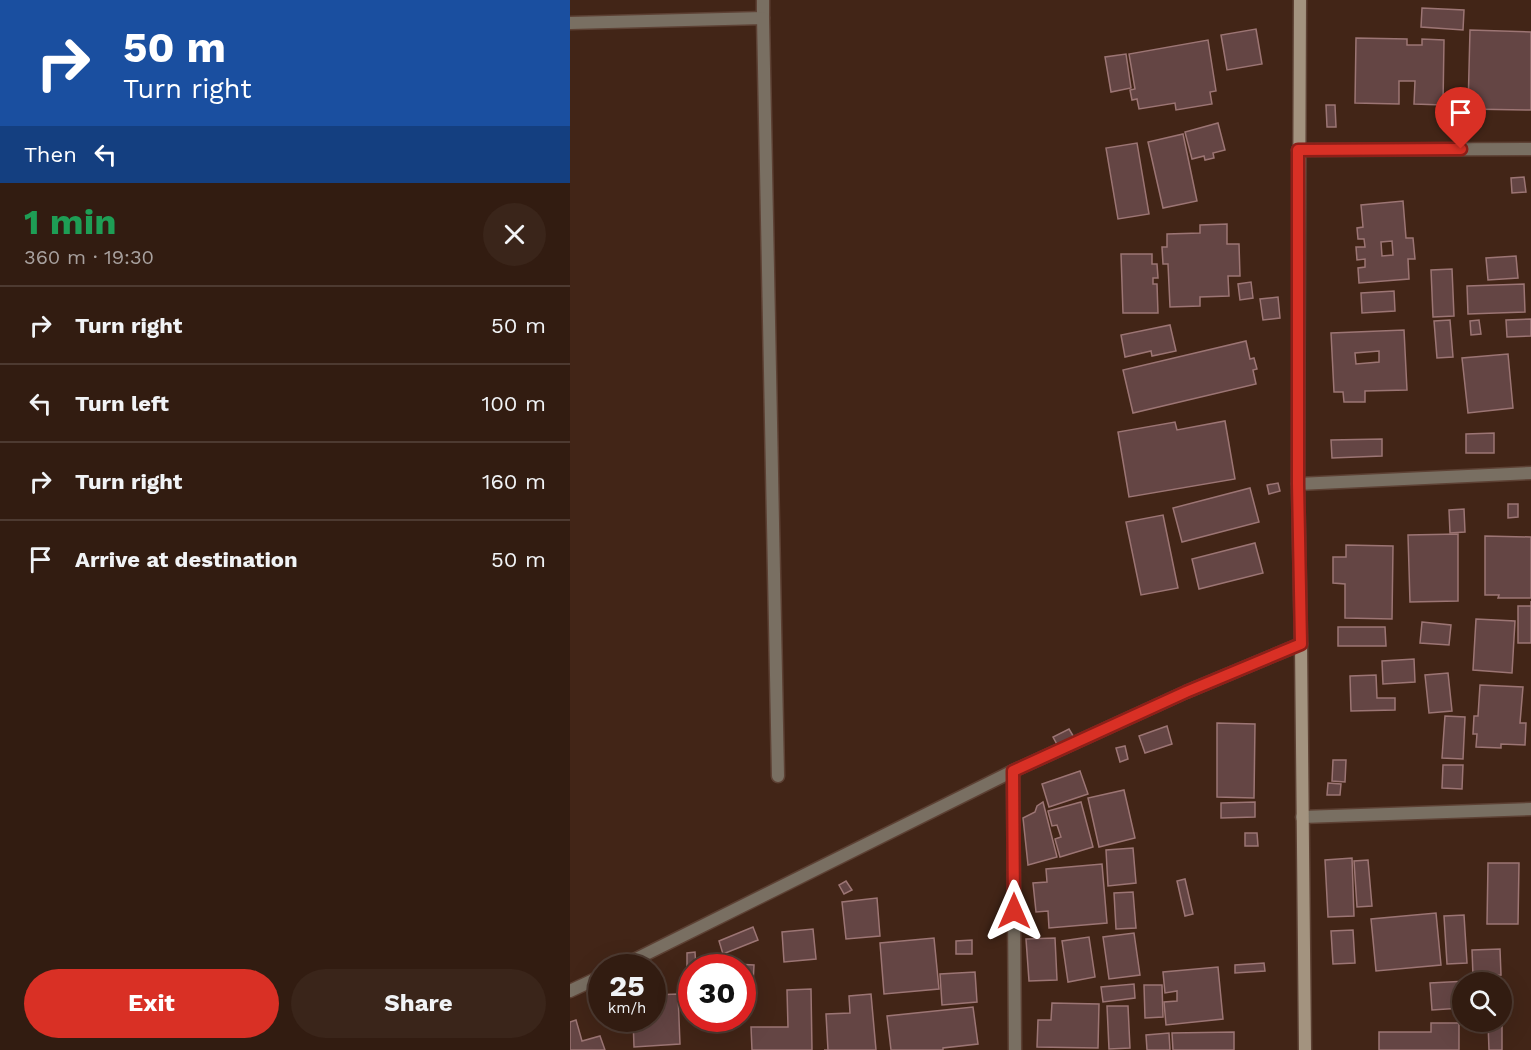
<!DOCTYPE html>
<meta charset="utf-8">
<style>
:root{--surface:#321c11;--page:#3a251a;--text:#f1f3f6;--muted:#a8a19f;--line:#4d3a31;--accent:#d93025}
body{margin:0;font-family:"Work Sans",sans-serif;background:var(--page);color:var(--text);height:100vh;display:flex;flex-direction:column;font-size:22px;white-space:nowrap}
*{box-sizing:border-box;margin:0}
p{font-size:20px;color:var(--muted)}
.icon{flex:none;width:33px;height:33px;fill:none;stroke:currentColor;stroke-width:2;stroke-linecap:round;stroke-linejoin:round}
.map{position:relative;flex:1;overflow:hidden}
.drawer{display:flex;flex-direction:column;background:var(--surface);width:570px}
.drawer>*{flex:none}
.hud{background:#1a4fa0;color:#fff;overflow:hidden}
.fabs{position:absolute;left:882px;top:972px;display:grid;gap:12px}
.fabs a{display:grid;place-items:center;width:60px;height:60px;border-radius:50%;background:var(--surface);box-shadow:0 6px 24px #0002,0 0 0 2px var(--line);font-size:30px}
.speed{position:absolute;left:18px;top:954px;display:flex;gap:12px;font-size:30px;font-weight:700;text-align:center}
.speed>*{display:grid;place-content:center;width:78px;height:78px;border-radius:50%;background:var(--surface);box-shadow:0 6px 24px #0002,0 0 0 2px var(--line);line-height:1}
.speed small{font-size:15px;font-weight:400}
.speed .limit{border:9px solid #d22;background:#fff;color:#111}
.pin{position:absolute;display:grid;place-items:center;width:51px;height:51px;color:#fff;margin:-62px -26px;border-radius:50% 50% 50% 0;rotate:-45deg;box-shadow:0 0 6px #0007}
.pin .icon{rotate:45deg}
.me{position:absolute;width:66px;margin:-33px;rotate:0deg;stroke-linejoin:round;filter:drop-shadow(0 0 4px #0008)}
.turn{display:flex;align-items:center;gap:21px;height:126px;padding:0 24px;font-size:27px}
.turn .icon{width:78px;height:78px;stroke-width:2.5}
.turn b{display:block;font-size:42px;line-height:51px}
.then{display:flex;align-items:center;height:57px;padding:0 24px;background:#0003;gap:12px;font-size:22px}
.round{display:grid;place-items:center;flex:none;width:63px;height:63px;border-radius:32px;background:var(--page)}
.overview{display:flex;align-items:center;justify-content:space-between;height:102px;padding:0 24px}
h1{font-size:36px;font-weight:700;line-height:45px;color:#1e9e55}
.cta{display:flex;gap:12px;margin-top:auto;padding:12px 24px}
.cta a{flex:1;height:69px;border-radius:36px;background:var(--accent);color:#fff;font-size:24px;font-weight:700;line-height:69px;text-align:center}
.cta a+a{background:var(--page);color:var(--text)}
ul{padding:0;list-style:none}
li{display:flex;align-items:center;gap:18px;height:78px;padding:0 24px;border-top:2px solid var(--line)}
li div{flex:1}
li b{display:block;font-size:22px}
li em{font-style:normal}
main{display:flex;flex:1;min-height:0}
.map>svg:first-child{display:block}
</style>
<main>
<section class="drawer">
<div class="hud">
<div class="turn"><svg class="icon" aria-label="right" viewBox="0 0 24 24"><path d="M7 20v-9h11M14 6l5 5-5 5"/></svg><div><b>50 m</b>Turn right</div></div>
<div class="then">Then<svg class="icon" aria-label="left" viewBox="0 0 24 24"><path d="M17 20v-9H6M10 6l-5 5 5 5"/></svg></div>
</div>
<div class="overview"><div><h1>1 min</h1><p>360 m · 19:30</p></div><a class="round"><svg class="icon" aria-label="close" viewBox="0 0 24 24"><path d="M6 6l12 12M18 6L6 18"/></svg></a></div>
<ul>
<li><svg class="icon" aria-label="right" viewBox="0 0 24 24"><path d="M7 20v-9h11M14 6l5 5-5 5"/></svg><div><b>Turn right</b></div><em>50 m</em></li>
<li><svg class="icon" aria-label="left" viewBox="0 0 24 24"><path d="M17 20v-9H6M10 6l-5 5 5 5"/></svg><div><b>Turn left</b></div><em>100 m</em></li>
<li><svg class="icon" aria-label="right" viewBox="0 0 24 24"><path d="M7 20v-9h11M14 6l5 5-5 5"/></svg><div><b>Turn right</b></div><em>160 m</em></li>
<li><svg class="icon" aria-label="arrive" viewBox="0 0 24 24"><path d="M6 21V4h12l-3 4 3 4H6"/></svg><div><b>Arrive at destination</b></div><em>50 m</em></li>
</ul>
<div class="cta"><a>Exit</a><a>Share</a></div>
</section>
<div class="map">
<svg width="961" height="1050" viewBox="0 0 961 1050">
<rect width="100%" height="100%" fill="#422517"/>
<g fill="#644544" stroke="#9c7574" stroke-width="1.5" fill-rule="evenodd">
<polygon points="852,8 894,10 893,30 851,27"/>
<polygon points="686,29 692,64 657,70 651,35"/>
<polygon points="900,30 961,32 961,110 898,109"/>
<polygon points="786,38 837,39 837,45 852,45 852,39 874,40 873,105 844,104 845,81 829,81 829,104 785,103"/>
<polygon points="638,40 646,91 640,92 642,104 606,110 605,103 569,109 567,99 562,100 560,90 565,89 559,54"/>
<polygon points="556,54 561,88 541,92 535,57"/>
<polygon points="756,105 765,105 766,127 757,127"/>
<polygon points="648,123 655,150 643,153 644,158 635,160 634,156 622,159 615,132"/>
<polygon points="613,134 627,201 593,208 578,142"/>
<polygon points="567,143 579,214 548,219 536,148"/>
<polygon points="954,177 956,192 942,193 941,178"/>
<path d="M 833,201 L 836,238 L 843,238 L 845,259 L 838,259 L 839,279 L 789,283 L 788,268 L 795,267 L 795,259 L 787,260 L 786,247 L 795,247 L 794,239 L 788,239 L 787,228 L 793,227 L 791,205 ZM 822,241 L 823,255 L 812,256 L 811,242 Z"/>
<polygon points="657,224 657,244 669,244 670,276 658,276 659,296 630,297 630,306 600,307 598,264 593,264 592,247 597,247 597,234 630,233 630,225"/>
<polygon points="551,254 582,254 582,264 587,264 588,278 583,278 583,284 587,284 588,313 553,313"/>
<polygon points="946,256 948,278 918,280 916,258"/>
<polygon points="882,269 884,316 863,317 861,270"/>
<polygon points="681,282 683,298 670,300 668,284"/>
<polygon points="954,284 955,312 898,314 897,286"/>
<polygon points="824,291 825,311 792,313 791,293"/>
<polygon points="708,297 710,318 693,320 690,299"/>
<polygon points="961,319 961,336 937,337 936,320"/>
<polygon points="880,320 883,357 867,358 864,321"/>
<polygon points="909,320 911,334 901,335 900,321"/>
<polygon points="600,325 606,351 582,356 581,351 555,357 551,335"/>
<path d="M 834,330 L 837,390 L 795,391 L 795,402 L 774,402 L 773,392 L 764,392 L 761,333 ZM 809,351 L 809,362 L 786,364 L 785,353 Z"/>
<polygon points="676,341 680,359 684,358 687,369 683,370 686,384 563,413 553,370"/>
<polygon points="938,354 943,408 898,413 892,358"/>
<polygon points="655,421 665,479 559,497 548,432 605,422 607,430"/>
<polygon points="924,433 924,453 896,453 896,434"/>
<polygon points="812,439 812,456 762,458 761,440"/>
<polygon points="708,483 710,491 699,494 697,485"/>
<polygon points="680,488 689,522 612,542 603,508"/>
<polygon points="938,504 948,504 948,517 938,518"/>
<polygon points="894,509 895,532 880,533 879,510"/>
<polygon points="593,515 608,588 571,595 556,522"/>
<polygon points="888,534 888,601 840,602 838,535"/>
<polygon points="915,536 961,537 961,598 928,598 929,595 915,595"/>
<polygon points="685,543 693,573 629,589 622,559"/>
<polygon points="776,545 823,546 822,619 775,618 775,584 763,583 763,557 776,557"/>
<polygon points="961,601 961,643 948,643 948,606 961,606"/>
<polygon points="906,619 945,621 942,673 903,670"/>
<polygon points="852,622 881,625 879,645 850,643"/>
<polygon points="768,627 815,627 816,646 768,646"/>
<polygon points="844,659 845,682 813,684 812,661"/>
<polygon points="878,673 882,711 859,713 855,675"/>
<polygon points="806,675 807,698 825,698 825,710 781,711 780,676"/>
<polygon points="910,685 953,687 950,723 956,723 955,745 931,744 931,748 906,747 907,734 903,734 904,716 908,716"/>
<polygon points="875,716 895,717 893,759 872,758"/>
<polygon points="647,723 685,724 684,798 647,797"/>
<polygon points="597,726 602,744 575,753 569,736"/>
<polygon points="499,729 505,739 489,748 483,737"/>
<polygon points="555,746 558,759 550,762 546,748"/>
<polygon points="763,760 776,760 775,782 762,781"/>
<polygon points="873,765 893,765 892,789 872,788"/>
<polygon points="510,771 518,794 479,807 472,784"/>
<polygon points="758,783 771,784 770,795 757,795"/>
<polygon points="554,790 565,838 529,847 518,798"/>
<polygon points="473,802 487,857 458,865 453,818 465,812 467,806"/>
<polygon points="511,802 523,847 490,857 485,839 491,837 487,825 482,826 478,811"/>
<polygon points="685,802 685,817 651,818 651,803"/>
<polygon points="675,833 687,833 688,846 675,846"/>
<polygon points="563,848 566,883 538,886 536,850"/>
<polygon points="782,858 784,916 758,917 755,860"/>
<polygon points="798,860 802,906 787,907 784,861"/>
<polygon points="918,863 949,863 948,924 917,924"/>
<polygon points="532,864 537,923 479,928 478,911 466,912 463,883 477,882 476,869"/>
<polygon points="615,879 623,914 615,916 607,881"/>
<polygon points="276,881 282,890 274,894 269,885"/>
<polygon points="563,892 566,928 546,929 544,893"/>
<polygon points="307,898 310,936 276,939 272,902"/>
<polygon points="866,913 871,965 806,971 801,919"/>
<polygon points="894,915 897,963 877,964 874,916"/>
<polygon points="183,927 188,940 153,954 149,941"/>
<polygon points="243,929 246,959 214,962 212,932"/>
<polygon points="783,930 785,963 763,964 761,931"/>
<polygon points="564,933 570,975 539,979 533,937"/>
<polygon points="519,937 525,977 498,982 492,941"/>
<polygon points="364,938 369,989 314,994 310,943"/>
<polygon points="485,938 487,980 459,981 456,939"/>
<polygon points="402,940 402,954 386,954 386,941"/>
<polygon points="930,949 931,975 903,976 902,950"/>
<polygon points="125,952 126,968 117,969 117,953"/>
<polygon points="143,963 184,965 182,1003 172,1002 172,968 143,968"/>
<polygon points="694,963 695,971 665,973 665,965"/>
<polygon points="648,967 653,1019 596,1025 594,1002 607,1001 607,991 595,993 593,972"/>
<polygon points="405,972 407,1002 372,1005 370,974"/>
<polygon points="897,981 897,982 892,982 892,1008 862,1010 860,983"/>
<polygon points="564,984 565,998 533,1002 531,987"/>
<polygon points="574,985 592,985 593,1017 575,1018"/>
<polygon points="241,989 242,1050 182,1050 181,1027 218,1027 217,990"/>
<polygon points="108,994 110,1044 64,1047 63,1018 82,1018 82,995"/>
<polygon points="301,994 306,1050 254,1050 258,1050 256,1014 280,1013 279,996"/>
<polygon points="482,1003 529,1004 528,1048 467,1047 468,1020 481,1020"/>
<polygon points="537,1006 558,1006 560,1048 539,1049"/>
<polygon points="403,1007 408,1044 373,1048 373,1050 321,1050 317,1016"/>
<polygon points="932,1019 932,1050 919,1050 918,1022 932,1022"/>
<polygon points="6,1020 12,1041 30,1036 35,1050 0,1050 0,1022"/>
<polygon points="861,1023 889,1023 889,1050 809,1050 809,1032 861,1032"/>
<polygon points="664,1032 664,1050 603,1050 602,1033"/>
<polygon points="599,1033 600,1050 577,1050 576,1035"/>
</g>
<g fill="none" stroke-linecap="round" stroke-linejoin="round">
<g stroke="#5d4134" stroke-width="15">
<g id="street">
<polyline points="193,0 193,18"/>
<polyline points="0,23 193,18 208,776"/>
<polyline points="728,150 961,149"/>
<polyline points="728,484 961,473"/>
<polyline points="443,771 445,1050"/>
<polyline points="732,817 961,809"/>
<polyline points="48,968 443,771 616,692 731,644"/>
<polyline points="0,991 32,976"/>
</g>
</g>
<g stroke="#5d4134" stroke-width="15">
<polyline id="secondary" points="730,0 728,484 731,644 735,1050"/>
</g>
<use href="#street" stroke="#796f62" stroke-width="12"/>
<use href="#secondary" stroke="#a3937f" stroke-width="12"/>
</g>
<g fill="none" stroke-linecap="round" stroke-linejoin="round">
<g stroke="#8d1f18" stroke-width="15">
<polyline id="route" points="444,911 443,771 616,692 731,644 728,484 728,150 891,149"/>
</g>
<use href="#route" stroke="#d93025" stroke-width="10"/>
</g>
</svg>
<div class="fabs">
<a><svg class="icon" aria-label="search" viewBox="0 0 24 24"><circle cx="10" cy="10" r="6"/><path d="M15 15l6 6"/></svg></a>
</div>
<div class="speed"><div>25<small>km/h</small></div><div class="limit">30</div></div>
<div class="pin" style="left:891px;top:149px;background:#d93025"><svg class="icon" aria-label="arrive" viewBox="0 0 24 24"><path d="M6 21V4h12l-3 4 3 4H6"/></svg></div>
<svg class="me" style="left:444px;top:911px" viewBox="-20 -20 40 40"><path d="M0-17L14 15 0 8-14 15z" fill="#d93025" stroke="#fff" stroke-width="4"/></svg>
</div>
</main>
